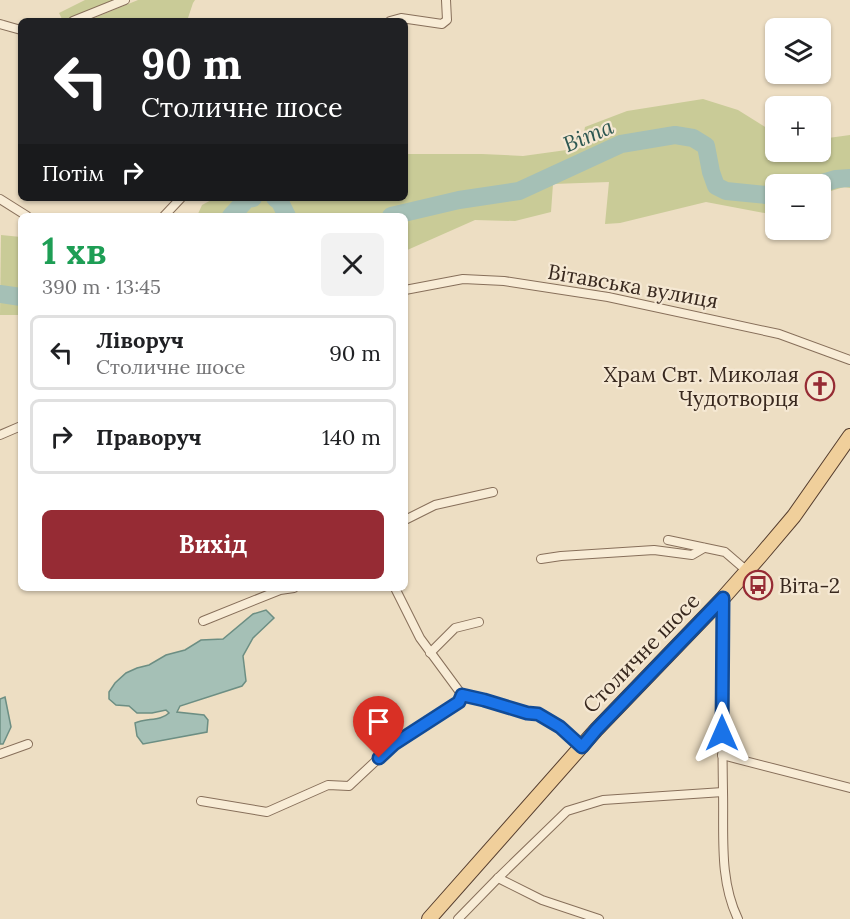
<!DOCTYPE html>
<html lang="uk">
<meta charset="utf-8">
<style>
:root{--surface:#fff;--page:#f2f2f2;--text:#202124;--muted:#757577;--line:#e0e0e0;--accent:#962b34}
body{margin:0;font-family:Lora,serif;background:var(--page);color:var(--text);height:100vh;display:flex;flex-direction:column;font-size:22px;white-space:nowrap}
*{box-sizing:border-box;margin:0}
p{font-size:20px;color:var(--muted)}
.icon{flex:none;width:33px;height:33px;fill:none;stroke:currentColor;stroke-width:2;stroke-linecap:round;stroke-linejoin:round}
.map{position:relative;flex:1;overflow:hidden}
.drawer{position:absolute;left:18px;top:213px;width:390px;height:378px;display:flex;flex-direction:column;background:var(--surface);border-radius:9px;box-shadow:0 2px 4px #0004}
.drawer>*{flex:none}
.hud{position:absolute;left:18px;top:18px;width:390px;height:183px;border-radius:9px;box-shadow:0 2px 4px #0004;background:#202124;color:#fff;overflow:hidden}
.controls{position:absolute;left:765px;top:18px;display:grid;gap:12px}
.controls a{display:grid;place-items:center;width:66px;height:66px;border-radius:9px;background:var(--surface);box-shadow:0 2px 4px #0004;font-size:30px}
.pin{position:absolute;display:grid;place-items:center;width:51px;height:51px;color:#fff;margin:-62px -26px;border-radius:50% 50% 50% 0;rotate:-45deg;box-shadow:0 0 6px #0007}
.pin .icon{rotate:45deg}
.me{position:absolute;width:66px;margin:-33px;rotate:0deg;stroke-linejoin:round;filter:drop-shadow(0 0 4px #0008)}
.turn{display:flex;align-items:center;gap:21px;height:126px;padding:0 24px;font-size:27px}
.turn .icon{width:78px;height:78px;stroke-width:2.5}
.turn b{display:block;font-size:42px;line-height:51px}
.then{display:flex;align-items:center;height:57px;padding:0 24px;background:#0003;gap:12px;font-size:22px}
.round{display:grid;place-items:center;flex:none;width:63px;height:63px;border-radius:9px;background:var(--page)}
.head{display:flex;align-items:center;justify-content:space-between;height:102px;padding:0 24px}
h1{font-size:36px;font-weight:700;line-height:45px;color:#1e9e55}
.primary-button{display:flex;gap:12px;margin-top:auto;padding:12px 24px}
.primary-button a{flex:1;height:69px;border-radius:9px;background:var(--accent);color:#fff;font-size:24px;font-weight:700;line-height:69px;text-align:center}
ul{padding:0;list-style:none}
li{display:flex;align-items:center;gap:18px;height:75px;margin:0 12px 9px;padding:0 12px;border:3px solid var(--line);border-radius:9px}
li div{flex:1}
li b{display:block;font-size:22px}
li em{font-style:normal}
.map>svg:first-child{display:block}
</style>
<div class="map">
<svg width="850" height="919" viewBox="0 0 850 919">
<rect width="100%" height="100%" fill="#eddec3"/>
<g fill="#c9cb97">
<polygon points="85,0 116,0 63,21 59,13"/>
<polygon points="138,0 195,0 193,3 187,21 87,21"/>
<polygon points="703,99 738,110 775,133 776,152 820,152 821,139 850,135 850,188 844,187 821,194 820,184 776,184 775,215 706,202 620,223 605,224 609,182 553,184 551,212 515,221 475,220 405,251 405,216 197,216 202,205 215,198 405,198 405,154 482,154 523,156 581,148 585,127 627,111"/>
<polygon points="1,235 21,237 21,315 0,315"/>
</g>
<g fill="#a5c0b6" stroke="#6c8e83" stroke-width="1.5">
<path d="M 266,610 L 274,618 L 253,638 L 243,656 L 246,681 L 242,686 L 180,706 L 177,712 L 204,715 L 208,720 L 207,732 L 143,744 L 137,736 L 135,723 C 146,718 161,721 169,713 L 166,710 L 152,713 L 137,713 L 129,706 L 116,705 L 109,699 L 109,692 L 115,683 L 126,673 L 137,668 L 149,665 L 166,655 L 185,650 L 201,640 L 223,639 L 253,614 Z"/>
<polygon points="5,697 11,727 3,744 0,744 0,699"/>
</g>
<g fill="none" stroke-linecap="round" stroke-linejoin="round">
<g stroke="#a5c0b6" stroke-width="18">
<polyline points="819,184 836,179 850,178"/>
<polyline points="275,198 280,202 287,216"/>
<polyline points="231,216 247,199 253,198"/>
<polyline points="391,216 459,200 519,191 621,144 675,135 693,138 706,146 711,172 716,186 726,191 776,196"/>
<polyline points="0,294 21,297"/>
</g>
<g stroke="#876f5a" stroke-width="10">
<g id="street">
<polyline points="73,21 125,0"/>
<polyline points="390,21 401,18 442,24 447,20 446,0"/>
<polyline points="0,24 21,30"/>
<polyline points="0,199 27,216"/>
<polyline points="164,216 181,198"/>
<polyline points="405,290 463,279 504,281 608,297 779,334 850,360"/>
<polyline points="0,435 21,426"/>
<polyline points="405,520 435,505 493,492"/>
<polyline points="668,540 725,552 747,571"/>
<polyline points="541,559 561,556 654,550 692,555 704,548"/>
<path d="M 395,588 L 420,638 L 462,695 L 527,713 C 550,715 566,732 582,748"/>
<path d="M 723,598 C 722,663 722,728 723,792 C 724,835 719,880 738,919"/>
<polyline points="203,621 280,590 294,588"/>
<polyline points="430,653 455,628 479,622"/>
<polyline points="0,754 28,744"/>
<polyline points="722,755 850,788"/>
<polyline points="201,801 267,812 328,785 349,786 394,744 459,702 462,695"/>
<polyline points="498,878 542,900 599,919"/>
<polyline points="458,919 498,878 567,811 603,800 723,792"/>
</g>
</g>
<g stroke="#553d2e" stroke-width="16">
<polyline id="primary" points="429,919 596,730 723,598 761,555 794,516 850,436"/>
</g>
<use href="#street" stroke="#f8ecd6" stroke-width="8"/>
<use href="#primary" stroke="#f0cf9b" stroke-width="14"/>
</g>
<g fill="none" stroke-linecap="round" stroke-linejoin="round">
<g stroke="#114b97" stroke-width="15">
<polyline id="route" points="379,758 394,744 459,702 462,695 484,700 527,713 538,714 560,727 582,747 596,730 723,598 722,733"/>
</g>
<use href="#route" stroke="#1a73e8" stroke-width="10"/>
</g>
<defs>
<g id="church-ring" transform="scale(1.5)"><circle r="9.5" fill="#f5e8d3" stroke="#962b34" stroke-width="1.5"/><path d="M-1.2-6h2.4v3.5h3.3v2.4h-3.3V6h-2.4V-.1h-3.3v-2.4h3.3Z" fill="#962b34"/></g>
<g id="bus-ring" transform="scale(1.5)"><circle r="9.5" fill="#f5e8d3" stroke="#962b34" stroke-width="1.5"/><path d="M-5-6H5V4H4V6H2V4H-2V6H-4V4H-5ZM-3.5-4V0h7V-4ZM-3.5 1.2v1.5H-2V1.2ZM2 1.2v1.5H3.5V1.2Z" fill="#962b34"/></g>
</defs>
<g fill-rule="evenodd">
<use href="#church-ring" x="820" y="386"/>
<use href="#bus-ring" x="758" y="585"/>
</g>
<g text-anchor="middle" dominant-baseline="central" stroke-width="4.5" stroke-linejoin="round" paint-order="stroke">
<g font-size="21" fill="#38281e" stroke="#f5e8d3">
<text transform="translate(633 286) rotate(10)">Вітавська вулиця</text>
<text transform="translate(641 653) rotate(-46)">Столичне шосе</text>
</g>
<g font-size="21" fill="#38281e" stroke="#f5e8d3" text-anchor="end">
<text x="799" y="374">Храм Свт. Миколая<tspan x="799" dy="24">Чудотворця</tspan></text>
<text x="779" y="585" text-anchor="start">Віта-2</text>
</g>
<g font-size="22" font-style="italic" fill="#2d5751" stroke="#f5e8d3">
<text transform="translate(588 135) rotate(-23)">Віта</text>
</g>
</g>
</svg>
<div class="controls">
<a><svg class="icon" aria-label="layers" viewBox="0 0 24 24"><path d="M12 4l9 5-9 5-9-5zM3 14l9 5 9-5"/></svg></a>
<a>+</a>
<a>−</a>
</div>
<div class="pin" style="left:379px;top:758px;background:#d93025"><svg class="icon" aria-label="arrive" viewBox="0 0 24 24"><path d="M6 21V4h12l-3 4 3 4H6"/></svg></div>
<svg class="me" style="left:722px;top:733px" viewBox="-20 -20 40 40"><path d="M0-17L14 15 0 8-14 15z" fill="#1a73e8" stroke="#fff" stroke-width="4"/></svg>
<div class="hud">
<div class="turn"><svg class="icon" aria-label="left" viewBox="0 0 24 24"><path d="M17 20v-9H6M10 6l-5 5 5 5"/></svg><div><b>90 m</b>Столичне шосе</div></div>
<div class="then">Потім<svg class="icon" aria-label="right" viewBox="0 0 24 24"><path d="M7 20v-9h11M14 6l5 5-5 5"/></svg></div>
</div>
<section class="drawer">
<div class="head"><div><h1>1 хв</h1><p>390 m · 13:45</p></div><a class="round"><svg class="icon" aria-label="close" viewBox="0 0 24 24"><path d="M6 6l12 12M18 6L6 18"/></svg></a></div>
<ul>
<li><svg class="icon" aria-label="left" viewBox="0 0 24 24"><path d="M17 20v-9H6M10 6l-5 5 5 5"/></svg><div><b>Ліворуч</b><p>Столичне шосе</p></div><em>90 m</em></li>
<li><svg class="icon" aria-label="right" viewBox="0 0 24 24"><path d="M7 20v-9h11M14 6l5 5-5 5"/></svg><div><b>Праворуч</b></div><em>140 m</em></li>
</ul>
<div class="primary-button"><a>Вихід</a></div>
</section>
</div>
